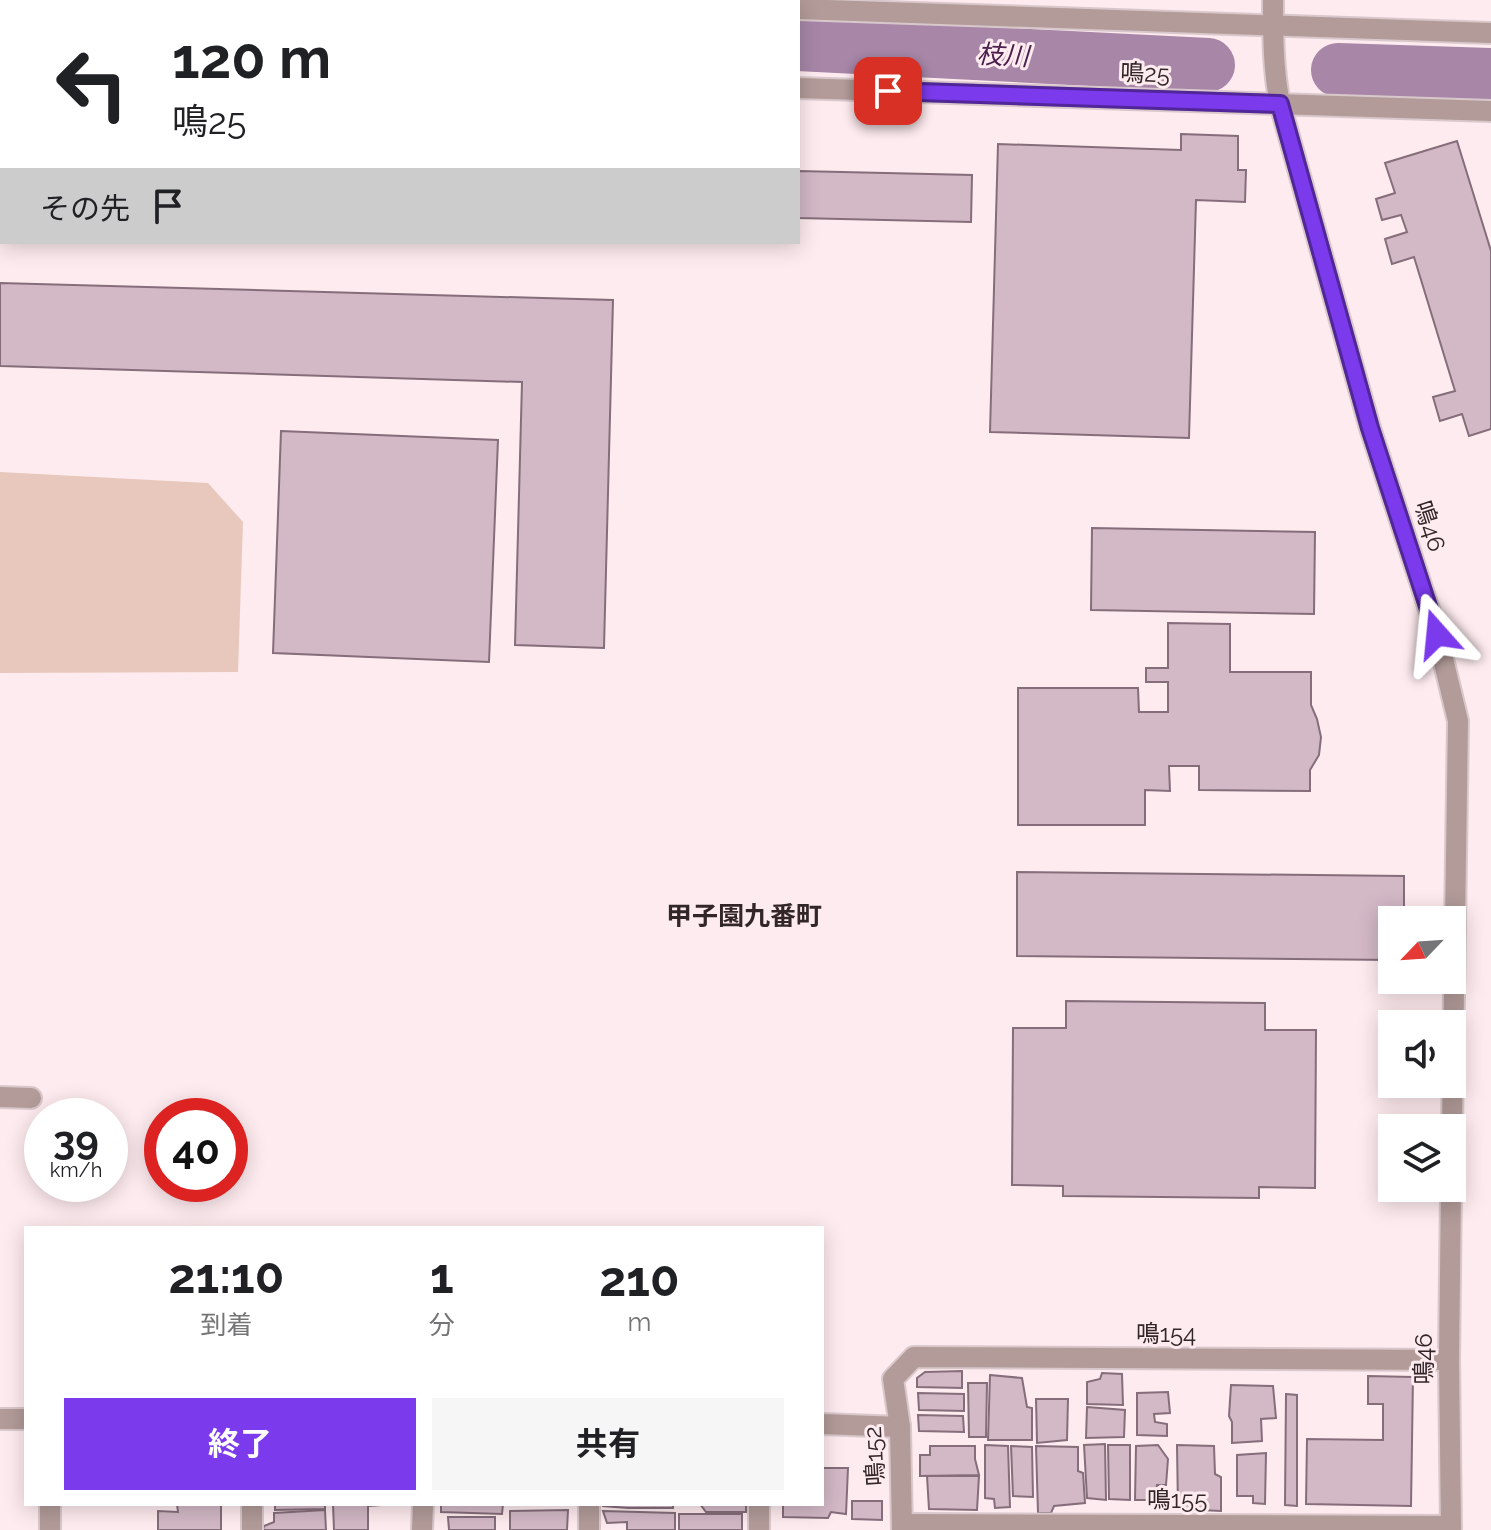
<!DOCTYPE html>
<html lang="ja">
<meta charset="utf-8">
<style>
:root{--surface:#fff;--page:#f6f6f6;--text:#202124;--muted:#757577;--accent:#7c3aed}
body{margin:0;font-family:Raleway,"Noto Sans JP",sans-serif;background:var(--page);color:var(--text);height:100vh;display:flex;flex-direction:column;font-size:30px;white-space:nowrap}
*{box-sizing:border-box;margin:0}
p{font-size:26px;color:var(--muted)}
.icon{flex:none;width:44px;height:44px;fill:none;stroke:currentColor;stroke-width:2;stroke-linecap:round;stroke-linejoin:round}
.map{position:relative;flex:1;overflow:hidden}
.side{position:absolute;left:24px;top:1226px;width:800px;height:280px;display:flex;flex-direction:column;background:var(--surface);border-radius:0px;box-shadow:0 4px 20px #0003}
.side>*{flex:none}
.hud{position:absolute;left:0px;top:0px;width:800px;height:244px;box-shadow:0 4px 20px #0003;background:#fff;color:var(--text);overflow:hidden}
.needle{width:52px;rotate:245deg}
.tools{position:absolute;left:1378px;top:906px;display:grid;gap:16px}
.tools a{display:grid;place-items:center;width:88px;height:88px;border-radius:0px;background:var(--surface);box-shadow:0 4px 20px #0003;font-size:40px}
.speed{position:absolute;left:24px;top:1098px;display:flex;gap:16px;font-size:40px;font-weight:700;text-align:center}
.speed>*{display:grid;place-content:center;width:104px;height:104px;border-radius:50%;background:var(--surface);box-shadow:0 4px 20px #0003;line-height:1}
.speed small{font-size:20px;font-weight:400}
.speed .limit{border:12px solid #d22;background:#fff;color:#111}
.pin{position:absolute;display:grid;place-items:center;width:68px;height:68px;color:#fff;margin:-34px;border-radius:16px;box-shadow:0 4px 12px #0006}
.me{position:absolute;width:88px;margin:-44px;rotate:342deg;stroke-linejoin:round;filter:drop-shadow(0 0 6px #0008)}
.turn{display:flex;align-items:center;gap:28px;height:168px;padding:0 40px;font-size:36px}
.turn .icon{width:104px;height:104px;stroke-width:2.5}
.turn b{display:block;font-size:56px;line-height:68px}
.then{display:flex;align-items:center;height:76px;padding:0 40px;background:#0003;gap:16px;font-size:30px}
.eta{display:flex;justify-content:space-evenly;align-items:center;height:136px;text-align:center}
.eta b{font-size:48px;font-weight:700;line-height:56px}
.primary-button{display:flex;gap:16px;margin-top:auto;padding:16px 40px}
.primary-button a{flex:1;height:92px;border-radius:0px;background:var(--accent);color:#fff;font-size:32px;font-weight:700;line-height:92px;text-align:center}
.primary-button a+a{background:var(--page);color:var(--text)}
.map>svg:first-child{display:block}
</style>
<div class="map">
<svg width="1491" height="1530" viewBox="0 0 1491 1530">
<rect width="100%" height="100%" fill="#feebef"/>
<polygon fill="#e8c8bc" points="0,472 208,483 243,522 238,672 0,673"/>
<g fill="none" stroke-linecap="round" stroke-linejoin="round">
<g stroke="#a786a8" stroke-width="54">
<polyline points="0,4 2,4"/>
<polyline points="798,44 1208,65"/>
<polyline points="1338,70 1491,75"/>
</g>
</g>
<g fill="#d3b8c6" stroke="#856d7a" stroke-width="2">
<polygon points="1181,134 1238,136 1238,170 1246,170 1245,202 1196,200 1189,438 990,432 998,144 1181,150"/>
<polygon points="1457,141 1491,251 1491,429 1469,436 1462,414 1440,421 1433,397 1455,391 1414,257 1392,264 1385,239 1407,232 1401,215 1382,220 1376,199 1395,193 1385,163"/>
<polygon points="798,171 972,175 971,222 798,218"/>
<polygon points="0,283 613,300 604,648 515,645 522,382 0,366"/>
<polygon points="281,431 498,440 489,662 273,653"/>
<polygon points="1092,528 1315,532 1314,614 1091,610"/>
<polygon points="1168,623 1230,624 1230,672 1311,672 1311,705 1317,719 1321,737 1319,755 1310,770 1310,791 1199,790 1199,766 1169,766 1170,791 1145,790 1145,825 1018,825 1018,688 1138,688 1139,712 1168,712 1168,682 1146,682 1146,668 1168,668"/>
<polygon points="1017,872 1404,876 1404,920 1392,920 1392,960 1017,956"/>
<polygon points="1066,1001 1265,1003 1265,1030 1316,1030 1315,1188 1259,1187 1259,1198 1063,1196 1063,1186 1012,1185 1013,1028 1066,1028"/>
<polygon points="962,1371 962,1388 917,1387 917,1378 925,1372"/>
<polygon points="1102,1373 1122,1374 1123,1405 1087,1404 1087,1382 1100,1379"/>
<polygon points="990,1375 1022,1378 1027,1407 1032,1408 1032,1440 988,1440"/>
<polygon points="1368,1376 1413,1377 1411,1506 1306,1504 1307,1439 1383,1440 1383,1404 1368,1404"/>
<polygon points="968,1383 987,1383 986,1437 969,1437"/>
<polygon points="1231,1385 1273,1386 1276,1418 1261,1419 1262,1441 1232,1443 1232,1422 1229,1416"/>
<polygon points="1168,1392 1170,1413 1154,1414 1155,1422 1167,1424 1167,1436 1137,1435 1137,1393"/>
<polygon points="918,1393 964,1394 964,1411 919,1410"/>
<polygon points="1286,1394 1297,1395 1297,1506 1285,1505"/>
<polygon points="1036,1399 1068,1399 1067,1440 1037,1443"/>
<polygon points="1087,1407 1125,1410 1124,1437 1086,1438"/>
<polygon points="918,1415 963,1416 964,1432 919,1431"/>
<polygon points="1105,1444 1106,1500 1087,1498 1084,1445"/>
<polygon points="985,1445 1008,1446 1010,1507 995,1508 994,1499 985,1498"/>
<polygon points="1108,1445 1130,1445 1130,1500 1109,1499"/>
<polygon points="1158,1445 1168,1459 1166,1485 1157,1485 1155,1500 1135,1500 1136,1446"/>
<polygon points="1177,1445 1214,1446 1215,1474 1221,1477 1221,1511 1178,1509"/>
<polygon points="930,1446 975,1446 975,1459 979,1475 920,1476 920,1455 930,1455"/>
<polygon points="1011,1446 1032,1447 1033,1497 1013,1496"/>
<polygon points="1036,1446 1078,1447 1078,1471 1083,1473 1085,1503 1054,1506 1051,1513 1038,1513"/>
<polygon points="1266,1453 1265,1504 1253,1503 1253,1496 1237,1496 1237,1455"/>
<polygon points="822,1468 848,1468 846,1514 831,1512 828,1518 783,1517 783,1504 822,1504"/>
<polygon points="927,1476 979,1476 977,1510 929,1509"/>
<polygon points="852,1501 882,1501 882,1520 852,1519"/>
<polygon points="177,1504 221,1504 221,1530 158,1530 158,1511 178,1512"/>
<polygon points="275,1504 325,1504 325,1509 275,1510"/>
<polygon points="333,1504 381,1504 381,1505 368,1506 368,1530 334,1530"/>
<polygon points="441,1504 503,1504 502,1514 441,1512"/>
<polygon points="603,1504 673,1504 673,1508 628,1508 603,1506"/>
<polygon points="700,1504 746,1504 746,1512 706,1512"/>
<polygon points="325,1510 326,1530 263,1530 264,1526 274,1522 274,1513"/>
<polygon points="568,1510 567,1530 510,1530 510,1511"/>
<polygon points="603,1511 675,1513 675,1530 627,1530 627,1522 607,1523"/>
<rect x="679" y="1514" width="63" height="16"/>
<polygon points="448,1517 495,1517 495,1530 449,1530"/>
</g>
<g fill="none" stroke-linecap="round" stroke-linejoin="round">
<g stroke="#d9c8cb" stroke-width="24">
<g id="minor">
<polyline points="520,0 581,2"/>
<path d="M 1273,0 C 1273,35 1273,69 1280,104 L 1370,428 L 1437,634 L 1458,721 L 1452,1128"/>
<polyline points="798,9 1491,33"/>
<polyline points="0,61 2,62"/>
<polyline points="798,88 1491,111"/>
<polyline points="0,1097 31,1098"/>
<polyline points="1451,1188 1449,1360 1451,1530"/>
<polyline points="0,1419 26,1419"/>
<polyline points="822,1424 900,1427"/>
<polyline points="902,1524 1451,1526"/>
<polyline points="50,1530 50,1504"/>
<polyline points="252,1530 252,1504"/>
<polyline points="422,1530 423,1504"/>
<polyline points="589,1530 589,1504"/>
<polyline points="759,1530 759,1504"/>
<polyline points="902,1530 900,1427 893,1379 914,1357 1449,1360"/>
</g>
</g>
<use href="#minor" stroke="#b29b99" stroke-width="20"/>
</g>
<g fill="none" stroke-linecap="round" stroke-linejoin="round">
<g stroke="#51269a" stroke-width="20">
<polyline id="route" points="888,91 1280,104 1370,428 1437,634"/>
</g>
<use href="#route" stroke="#7c3aed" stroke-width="14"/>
</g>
<g text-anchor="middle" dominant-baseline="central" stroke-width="6" stroke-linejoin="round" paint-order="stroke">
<g font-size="24" fill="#322629" stroke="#feebef">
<text transform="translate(1145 73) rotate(2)">鳴25</text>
<text transform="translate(1430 526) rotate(72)">鳴46</text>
<text x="1166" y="1333">鳴154</text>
<text transform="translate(1423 1359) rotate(-90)">鳴46</text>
<text transform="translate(874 1456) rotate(-93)">鳴152</text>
<text x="1177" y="1499">鳴155</text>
</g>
<g font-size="26" font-style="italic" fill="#4b204d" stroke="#feebef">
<text transform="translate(1003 55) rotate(3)">枝川</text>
</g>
<g font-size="26" font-weight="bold" fill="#322629" stroke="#feebef">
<text x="744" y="916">甲子園九番町</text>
</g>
</g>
</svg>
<div class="tools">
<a><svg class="needle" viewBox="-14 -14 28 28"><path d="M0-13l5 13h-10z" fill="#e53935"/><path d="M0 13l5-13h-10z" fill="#757577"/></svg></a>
<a><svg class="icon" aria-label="sound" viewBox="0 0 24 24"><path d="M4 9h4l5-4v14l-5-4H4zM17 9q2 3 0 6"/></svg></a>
<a><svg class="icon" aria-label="layers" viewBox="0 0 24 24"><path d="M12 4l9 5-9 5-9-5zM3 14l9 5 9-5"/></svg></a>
</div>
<div class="speed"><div>39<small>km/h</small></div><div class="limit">40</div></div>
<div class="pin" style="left:888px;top:91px;background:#d93025"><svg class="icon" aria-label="arrive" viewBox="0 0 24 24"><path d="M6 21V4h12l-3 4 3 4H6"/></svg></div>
<svg class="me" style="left:1437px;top:634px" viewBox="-20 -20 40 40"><path d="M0-17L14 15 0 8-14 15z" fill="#7c3aed" stroke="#fff" stroke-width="4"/></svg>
<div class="hud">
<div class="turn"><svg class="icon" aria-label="left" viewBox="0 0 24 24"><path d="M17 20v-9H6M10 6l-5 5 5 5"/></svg><div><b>120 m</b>鳴25</div></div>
<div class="then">その先<svg class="icon" aria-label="arrive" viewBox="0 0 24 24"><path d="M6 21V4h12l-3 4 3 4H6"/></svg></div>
</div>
<section class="side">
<div class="eta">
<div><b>21:10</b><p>到着</p></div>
<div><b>1</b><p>分</p></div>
<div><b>210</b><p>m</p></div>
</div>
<div class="primary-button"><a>終了</a><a>共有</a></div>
</section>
</div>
